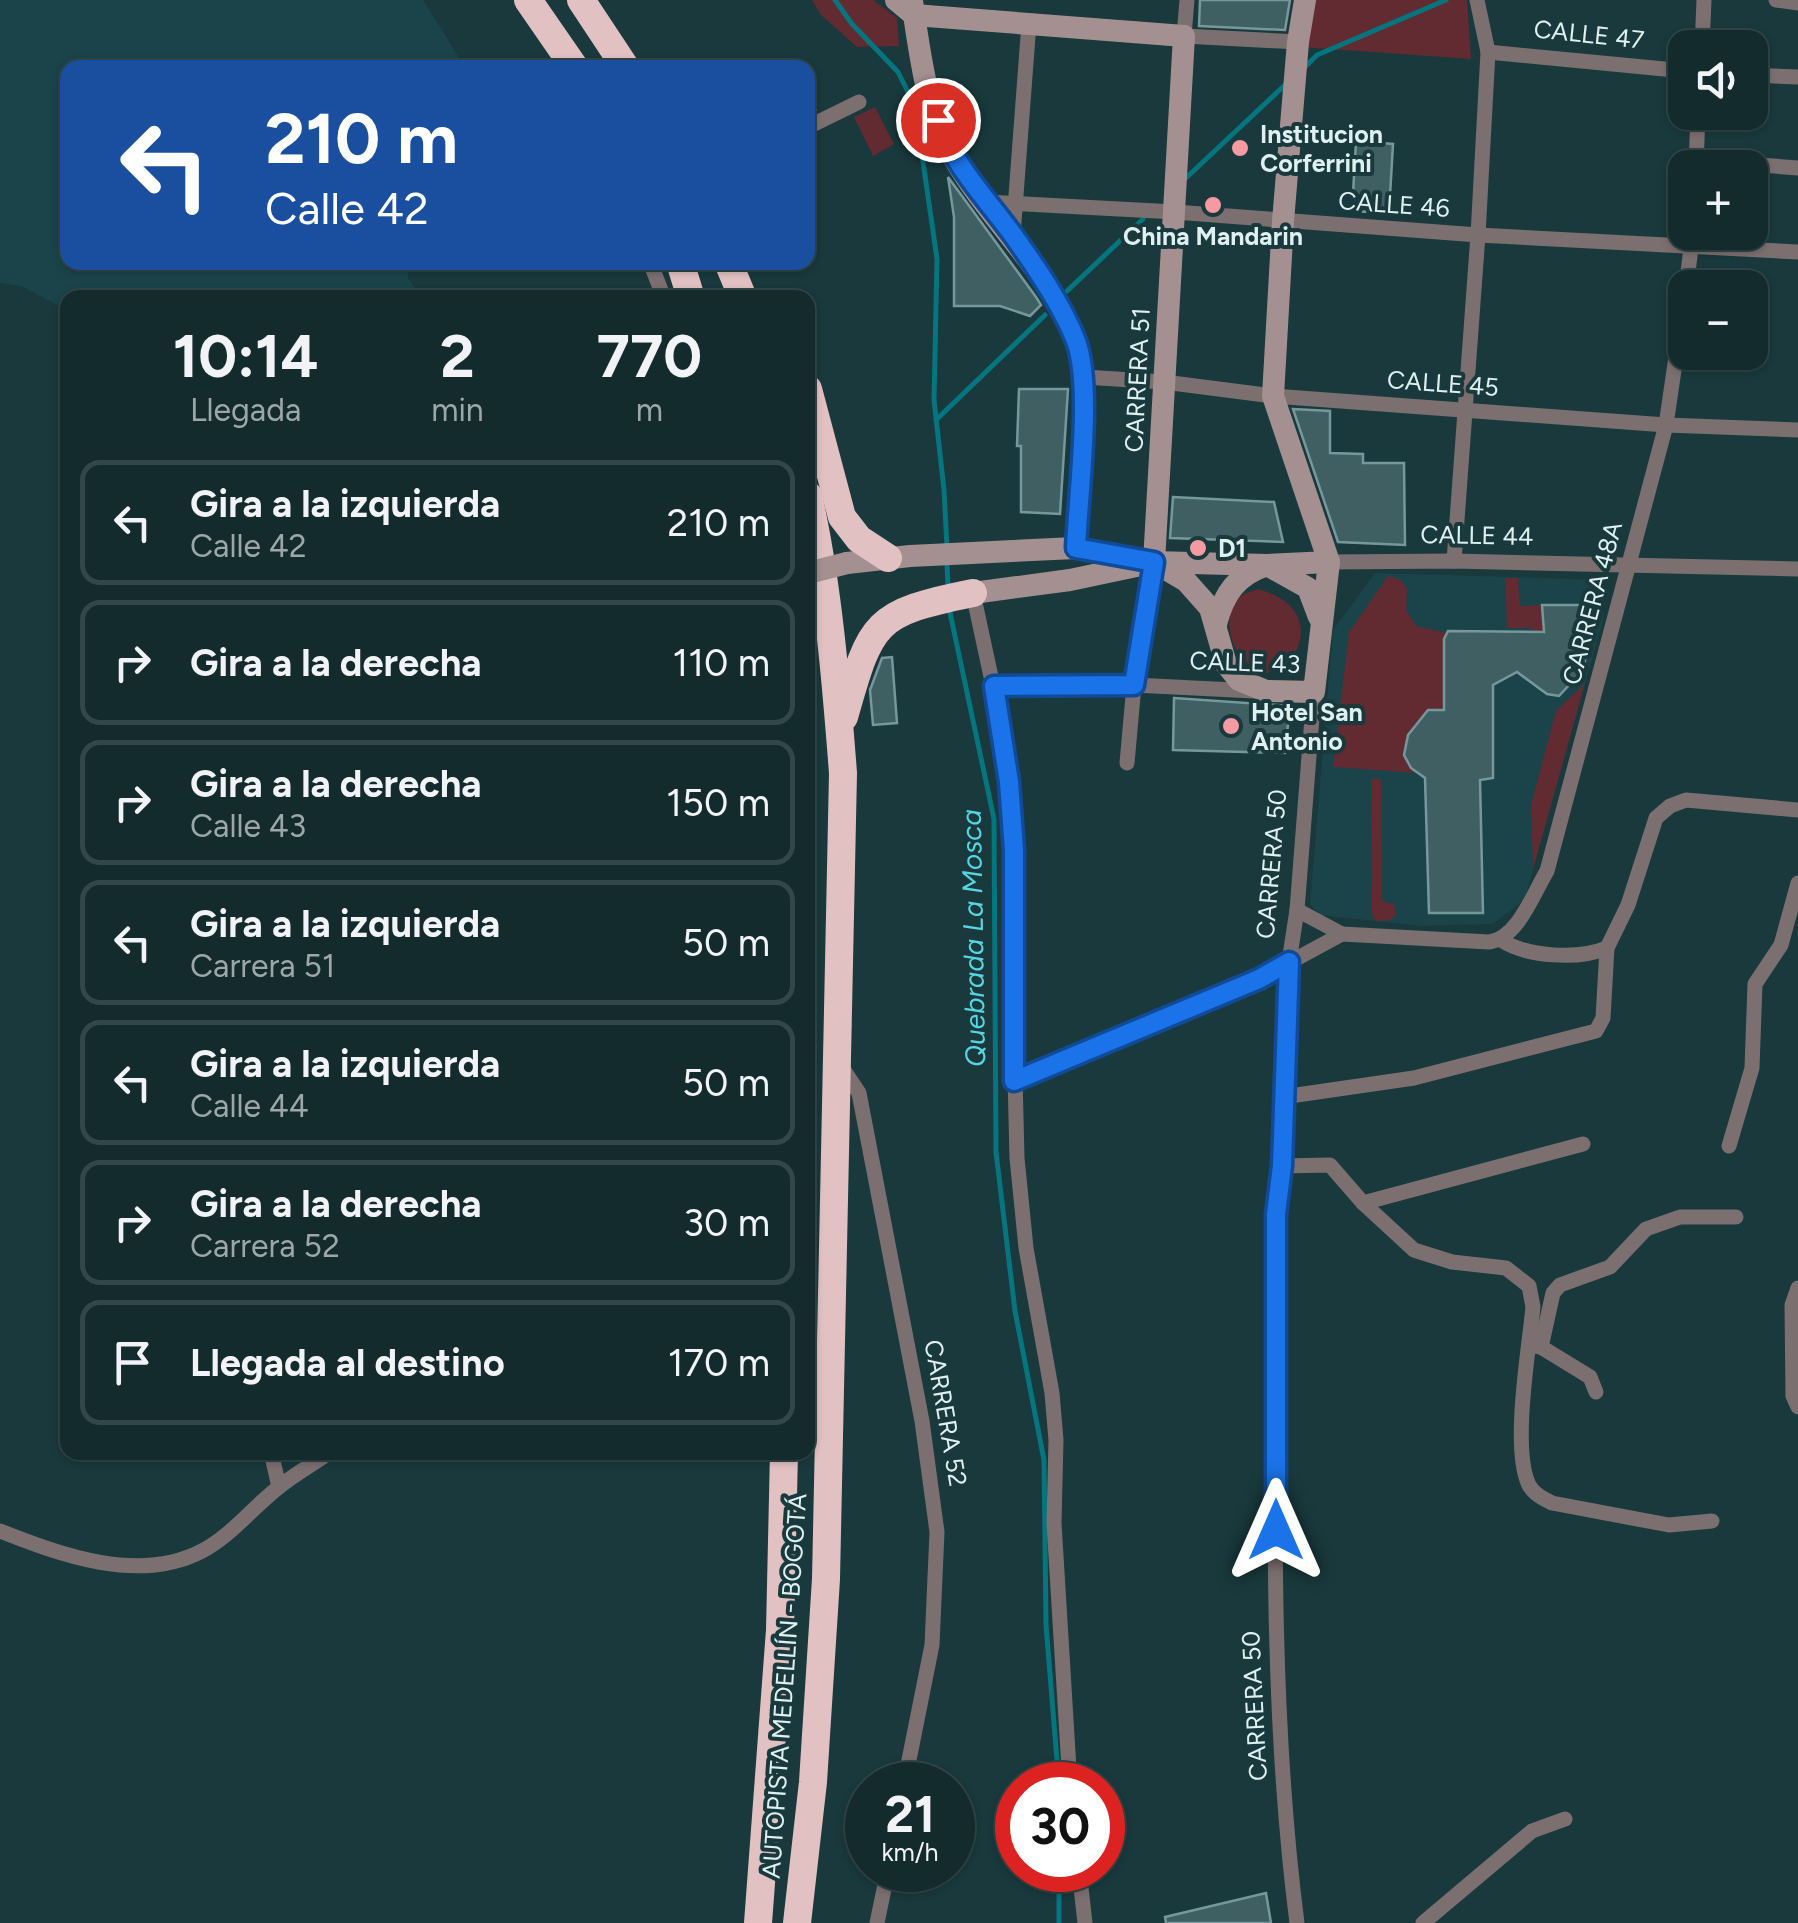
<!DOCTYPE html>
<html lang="es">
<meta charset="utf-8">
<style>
:root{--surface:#132b2d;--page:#1c3335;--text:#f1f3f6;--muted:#9da7aa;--line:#324749}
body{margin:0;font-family:Figtree,sans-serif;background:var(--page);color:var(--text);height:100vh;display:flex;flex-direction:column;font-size:38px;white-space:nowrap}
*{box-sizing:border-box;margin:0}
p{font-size:32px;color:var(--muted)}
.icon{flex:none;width:55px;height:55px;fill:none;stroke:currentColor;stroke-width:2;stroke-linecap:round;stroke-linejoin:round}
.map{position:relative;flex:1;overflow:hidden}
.panel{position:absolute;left:60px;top:290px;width:755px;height:1170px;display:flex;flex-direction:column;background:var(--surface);border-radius:20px;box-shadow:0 2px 8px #0004,0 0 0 2px var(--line)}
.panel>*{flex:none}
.banner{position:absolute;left:60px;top:60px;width:755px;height:210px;border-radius:20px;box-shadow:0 2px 8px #0004,0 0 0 2px var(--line);background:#1a4fa0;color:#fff;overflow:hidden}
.buttons{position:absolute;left:1668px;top:30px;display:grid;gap:20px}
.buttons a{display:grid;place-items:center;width:100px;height:100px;border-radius:20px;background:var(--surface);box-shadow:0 2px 8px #0004,0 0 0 2px var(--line);font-size:50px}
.speed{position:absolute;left:845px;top:1762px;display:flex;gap:20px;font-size:50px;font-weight:700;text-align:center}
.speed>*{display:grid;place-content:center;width:130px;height:130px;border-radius:50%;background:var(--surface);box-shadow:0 2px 8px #0004,0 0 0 2px var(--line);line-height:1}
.speed small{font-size:25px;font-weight:400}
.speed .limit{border:15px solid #d22;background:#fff;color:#111}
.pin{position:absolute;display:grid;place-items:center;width:85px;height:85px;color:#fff;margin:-42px;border:5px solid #fff;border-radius:50%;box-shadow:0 2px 10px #0007}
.me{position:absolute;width:110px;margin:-55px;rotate:0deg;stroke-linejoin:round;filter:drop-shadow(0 0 8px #0008)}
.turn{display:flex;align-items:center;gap:35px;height:210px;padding:0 40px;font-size:45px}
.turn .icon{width:130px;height:130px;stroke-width:2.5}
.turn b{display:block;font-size:70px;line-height:85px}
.eta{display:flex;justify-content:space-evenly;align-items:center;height:170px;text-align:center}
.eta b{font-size:60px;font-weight:700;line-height:70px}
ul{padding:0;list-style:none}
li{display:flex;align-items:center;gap:30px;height:125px;margin:0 20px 15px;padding:0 20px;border:5px solid var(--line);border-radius:20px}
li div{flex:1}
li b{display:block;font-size:38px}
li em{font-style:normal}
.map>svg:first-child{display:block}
</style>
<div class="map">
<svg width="1798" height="1923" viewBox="0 0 1798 1923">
<rect width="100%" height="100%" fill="#19393c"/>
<g fill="#1a4449">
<polygon points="0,0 423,0 465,67 68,68 68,262 408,263 408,278 421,297 68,298 67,310 21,286 0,283"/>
<polygon points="1375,573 1604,580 1603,620 1525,899 1493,924 1420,926 1320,915 1310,904 1333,630"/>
</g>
<g fill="#612b31">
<polygon points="812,0 873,0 897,18 899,46 857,47 821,15"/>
<polygon points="1310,0 1467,0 1471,59 1301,47"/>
<polygon points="875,107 894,144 873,156 854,117"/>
<path d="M 1388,576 L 1401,580 L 1407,589 L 1406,610 L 1416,626 L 1447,633 L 1444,710 L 1428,711 C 1412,730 1390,754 1419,773 L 1333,767 L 1349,632 Z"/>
<polygon points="1505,578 1518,578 1520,606 1542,605 1544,640 1531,628 1507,628"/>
<path d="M 1258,589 C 1284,596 1308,613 1299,644 C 1297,649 1292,661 1287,665 C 1283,669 1271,671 1265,674 C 1235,660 1225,637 1231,604 L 1244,594 Z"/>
<polygon points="1585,683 1533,869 1531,805 1556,711"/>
<polygon points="1371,779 1381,779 1382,901 1394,904 1396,913 1391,920 1377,921 1372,916"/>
</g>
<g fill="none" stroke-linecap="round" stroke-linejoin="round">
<g stroke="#05757f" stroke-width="5">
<polyline points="835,0 852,24 898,72 915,106 937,259 934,400 944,490 947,547"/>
<polyline points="1305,67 1317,55 1446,0"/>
<polyline points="1186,178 1286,84"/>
<polyline points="1067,291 1143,219"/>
<polyline points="936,420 1045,315"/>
<polyline points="947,563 948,587"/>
<polyline points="949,608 994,819 996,1152 1015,1311 1044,1460 1046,1625 1059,1785"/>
<polyline points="1059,1923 1059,1870"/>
</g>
</g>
<g fill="#3f5f63" stroke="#76989c" stroke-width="2.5">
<polygon points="1200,0 1290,0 1285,30 1199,26"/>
<polygon points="1356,141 1393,144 1389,213 1352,211"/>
<polygon points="948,177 1036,297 1041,305 1030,316 1000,306 954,306 954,217"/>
<polygon points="1019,389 1068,389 1060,514 1021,512 1021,446 1017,446"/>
<polygon points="1293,409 1330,411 1330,453 1363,454 1363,463 1404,463 1405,545 1338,542"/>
<polygon points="1173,497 1274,502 1283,542 1170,538"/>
<polygon points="1542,605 1588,605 1590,637 1583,670 1559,696 1547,694 1517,672 1493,685 1493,778 1480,780 1483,913 1429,913 1425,778 1411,768 1404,755 1408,735 1428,710 1444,710 1444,639 1448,631 1544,632"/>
<polygon points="892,657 897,723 873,725 870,690 882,658"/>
<polygon points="1174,698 1290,706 1285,753 1173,750"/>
<polygon points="1266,1893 1271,1923 1166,1923 1165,1917"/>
</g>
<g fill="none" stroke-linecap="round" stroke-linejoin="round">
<g stroke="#7c6f70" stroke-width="15">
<polyline points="1187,0 1184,36 1298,42"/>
<polyline points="1776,0 1798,3"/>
<polyline points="1702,48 1704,0"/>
<polyline points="1488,52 1685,71"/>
<polyline points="1750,75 1798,77"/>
<polyline points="808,127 859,102"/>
<polyline points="1696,160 1798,168"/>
<polyline points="1696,168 1698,112"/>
<polyline points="986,202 1175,212 1478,235 1798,252"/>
<polyline points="1013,235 1029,23"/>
<polyline points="650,262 664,298"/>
<polyline points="1686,288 1693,232"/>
<polyline points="1084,377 1164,382 1273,396 1666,425 1798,430"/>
<polyline points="1454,561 1478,235 1488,52 1477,0"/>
<polyline points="1329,562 1454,561 1798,569"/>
<polyline points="973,593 993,686 1009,782 1014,851 1012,952 1017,1158 1026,1248 1052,1393 1056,1440 1054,1523 1070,1785"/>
<polyline points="993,686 1134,685 1254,691"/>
<polyline points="1127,763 1134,685 1154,562"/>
<path d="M 1297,910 L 1342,934 L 1489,942 C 1518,938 1533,894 1547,871 L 1666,425 L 1685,295"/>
<path d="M 1501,940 C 1527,957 1578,960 1607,948"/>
<polyline points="841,1066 859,1093 922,1421 937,1532 932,1645 904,1785"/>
<polyline points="1014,1081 1259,979 1342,934"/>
<polyline points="1283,1097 1414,1078 1596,1031 1603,1018 1607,948 1628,905 1656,818 1670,806 1686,800 1798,810"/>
<polyline points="1729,1146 1752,1068 1755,984 1781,945 1798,883"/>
<path d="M 1282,1166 L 1330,1165 L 1363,1203 L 1414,1250 L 1452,1262 L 1506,1268 L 1529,1286 L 1533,1307 C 1529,1349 1512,1445 1528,1483 C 1532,1493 1542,1498 1552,1503 L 1669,1525 L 1712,1521"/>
<polyline points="1363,1203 1583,1144"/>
<polyline points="1798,1288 1792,1305 1793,1396 1798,1407"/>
<polyline points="1529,1345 1541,1347 1553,1293 1560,1285 1610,1267 1646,1229 1680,1217 1736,1217"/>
<polyline points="1541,1347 1590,1377 1596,1392"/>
<polyline points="271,1452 279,1487"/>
<path d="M 0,1531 C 61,1555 139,1584 202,1551 C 231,1536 253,1507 279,1487 C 295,1474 313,1464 330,1452"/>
<polyline points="1079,1870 1085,1923"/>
<polyline points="877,1923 888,1870"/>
<path d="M 1297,1923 C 1267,1689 1276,1450 1277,1214 L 1282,1166 L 1289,962 L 1297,910 L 1314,692"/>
<polyline points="1423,1923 1532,1831 1565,1819"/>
</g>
<g stroke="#a59091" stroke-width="22">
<polyline points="896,0 914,15 1184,36 1154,562"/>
<path d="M 912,1 C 919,47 925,101 946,143 C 981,214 1048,266 1076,342 C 1093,388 1078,495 1075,548"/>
<polyline points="1154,562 1186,581 1210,608 1226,664 1239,680 1266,691 1314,692 1329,562 1273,396 1283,221 1298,42 1305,0"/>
<polyline points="847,563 910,556 1075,548 1154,562 1267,565 1329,562"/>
<polyline points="973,593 1070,580 1141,565"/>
<path d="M 1216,624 C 1224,593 1237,575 1267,565 L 1308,588 L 1319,617"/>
</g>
<g stroke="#e2c1c3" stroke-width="28">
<polyline points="528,0 575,68"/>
<polyline points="581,0 626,68"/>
<polyline points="680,262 691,298"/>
<polyline points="728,262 743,298"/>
<polyline points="808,389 842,517 859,539 888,558"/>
<path d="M 844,717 C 871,621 874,613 973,593"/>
<polyline points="758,1923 780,1630 784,1452"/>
<path d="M 797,1923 L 813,1782 L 826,1579 L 843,773 C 836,682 828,584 808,495"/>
</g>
<polyline stroke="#a59091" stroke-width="22" points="808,573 847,563"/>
</g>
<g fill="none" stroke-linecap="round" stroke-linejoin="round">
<g stroke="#114b97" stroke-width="25">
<path id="route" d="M 938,120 C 953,165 986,198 1013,235 C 1036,267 1062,305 1076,341 C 1093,387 1078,495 1076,548 L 1154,562 L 1134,685 L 994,686 L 1009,782 L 1014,850 L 1014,1081 L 1259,979 L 1289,962 L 1282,1166 L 1276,1214 L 1276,1530"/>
</g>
<use href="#route" stroke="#1a73e8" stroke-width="18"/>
</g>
<g fill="#f49aa2" stroke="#19393c" stroke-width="4">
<circle cx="1240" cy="148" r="10"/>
<circle cx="1213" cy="205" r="10"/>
<circle cx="1198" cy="548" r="10"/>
<circle cx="1231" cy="726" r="10"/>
</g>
<g text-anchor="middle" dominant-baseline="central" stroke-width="8" stroke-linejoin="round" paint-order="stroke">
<g font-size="25" fill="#def0f2" stroke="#19393c">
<text transform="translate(1589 34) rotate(6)">CALLE 47</text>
<text transform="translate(1394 204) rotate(4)">CALLE 46</text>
<text transform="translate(1137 380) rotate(-87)">CARRERA 51</text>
<text transform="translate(1443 383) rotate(4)">CALLE 45</text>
<text transform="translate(1477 535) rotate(1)">CALLE 44</text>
<text transform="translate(1592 603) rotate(-75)">CARRERA 48A</text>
<text transform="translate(1245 662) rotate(2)">CALLE 43</text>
<text transform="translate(1271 864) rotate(-85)">CARRERA 50</text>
<text transform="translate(946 1413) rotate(80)">CARRERA 52</text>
<text transform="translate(784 1686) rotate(-86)">AUTOPISTA MEDELLÍN - BOGOTÁ</text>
<text transform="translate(1254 1706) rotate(-93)">CARRERA 50</text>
</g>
<g font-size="25" font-weight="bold" fill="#def0f2" stroke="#19393c" text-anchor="start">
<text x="1260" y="134">Institucion<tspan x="1260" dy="29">Corferrini</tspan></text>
<text x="1213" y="236" text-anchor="middle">China Mandarin</text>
<text x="1218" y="548">D1</text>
<text x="1251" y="712">Hotel San<tspan x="1251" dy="29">Antonio</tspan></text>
</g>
<g font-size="28" font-style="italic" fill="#58d5e3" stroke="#19393c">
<text transform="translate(973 938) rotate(-91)">Quebrada La Mosca</text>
</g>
</g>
</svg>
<div class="buttons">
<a><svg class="icon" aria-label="sound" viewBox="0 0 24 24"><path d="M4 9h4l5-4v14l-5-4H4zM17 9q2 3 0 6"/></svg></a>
<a>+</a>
<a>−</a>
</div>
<div class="speed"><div>21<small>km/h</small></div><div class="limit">30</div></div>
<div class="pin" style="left:938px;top:120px;background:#d93025"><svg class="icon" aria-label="arrive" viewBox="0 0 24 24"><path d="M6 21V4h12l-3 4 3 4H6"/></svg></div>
<svg class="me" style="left:1276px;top:1530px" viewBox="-20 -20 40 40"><path d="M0-17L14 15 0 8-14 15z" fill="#1a73e8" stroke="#fff" stroke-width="4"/></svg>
<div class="banner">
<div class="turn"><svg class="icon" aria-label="left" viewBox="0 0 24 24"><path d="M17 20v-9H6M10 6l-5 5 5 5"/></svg><div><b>210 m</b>Calle 42</div></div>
</div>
<section class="panel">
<div class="eta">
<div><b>10:14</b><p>Llegada</p></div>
<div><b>2</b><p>min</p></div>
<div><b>770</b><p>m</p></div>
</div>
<ul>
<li><svg class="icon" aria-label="left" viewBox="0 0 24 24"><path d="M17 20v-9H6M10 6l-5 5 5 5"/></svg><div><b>Gira a la izquierda</b><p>Calle 42</p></div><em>210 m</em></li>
<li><svg class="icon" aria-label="right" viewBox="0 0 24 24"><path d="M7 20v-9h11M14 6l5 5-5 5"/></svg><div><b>Gira a la derecha</b></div><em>110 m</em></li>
<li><svg class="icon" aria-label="right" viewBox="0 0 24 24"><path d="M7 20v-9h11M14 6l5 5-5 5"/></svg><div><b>Gira a la derecha</b><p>Calle 43</p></div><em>150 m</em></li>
<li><svg class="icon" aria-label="left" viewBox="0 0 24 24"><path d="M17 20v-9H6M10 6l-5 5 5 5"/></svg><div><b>Gira a la izquierda</b><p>Carrera 51</p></div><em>50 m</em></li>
<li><svg class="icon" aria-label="left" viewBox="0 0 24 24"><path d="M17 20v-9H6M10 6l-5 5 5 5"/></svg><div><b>Gira a la izquierda</b><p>Calle 44</p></div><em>50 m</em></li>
<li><svg class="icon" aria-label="right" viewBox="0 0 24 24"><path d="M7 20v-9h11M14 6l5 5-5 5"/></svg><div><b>Gira a la derecha</b><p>Carrera 52</p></div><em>30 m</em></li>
<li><svg class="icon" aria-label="arrive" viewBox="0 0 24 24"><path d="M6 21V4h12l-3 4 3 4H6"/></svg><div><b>Llegada al destino</b></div><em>170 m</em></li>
</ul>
</section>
</div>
